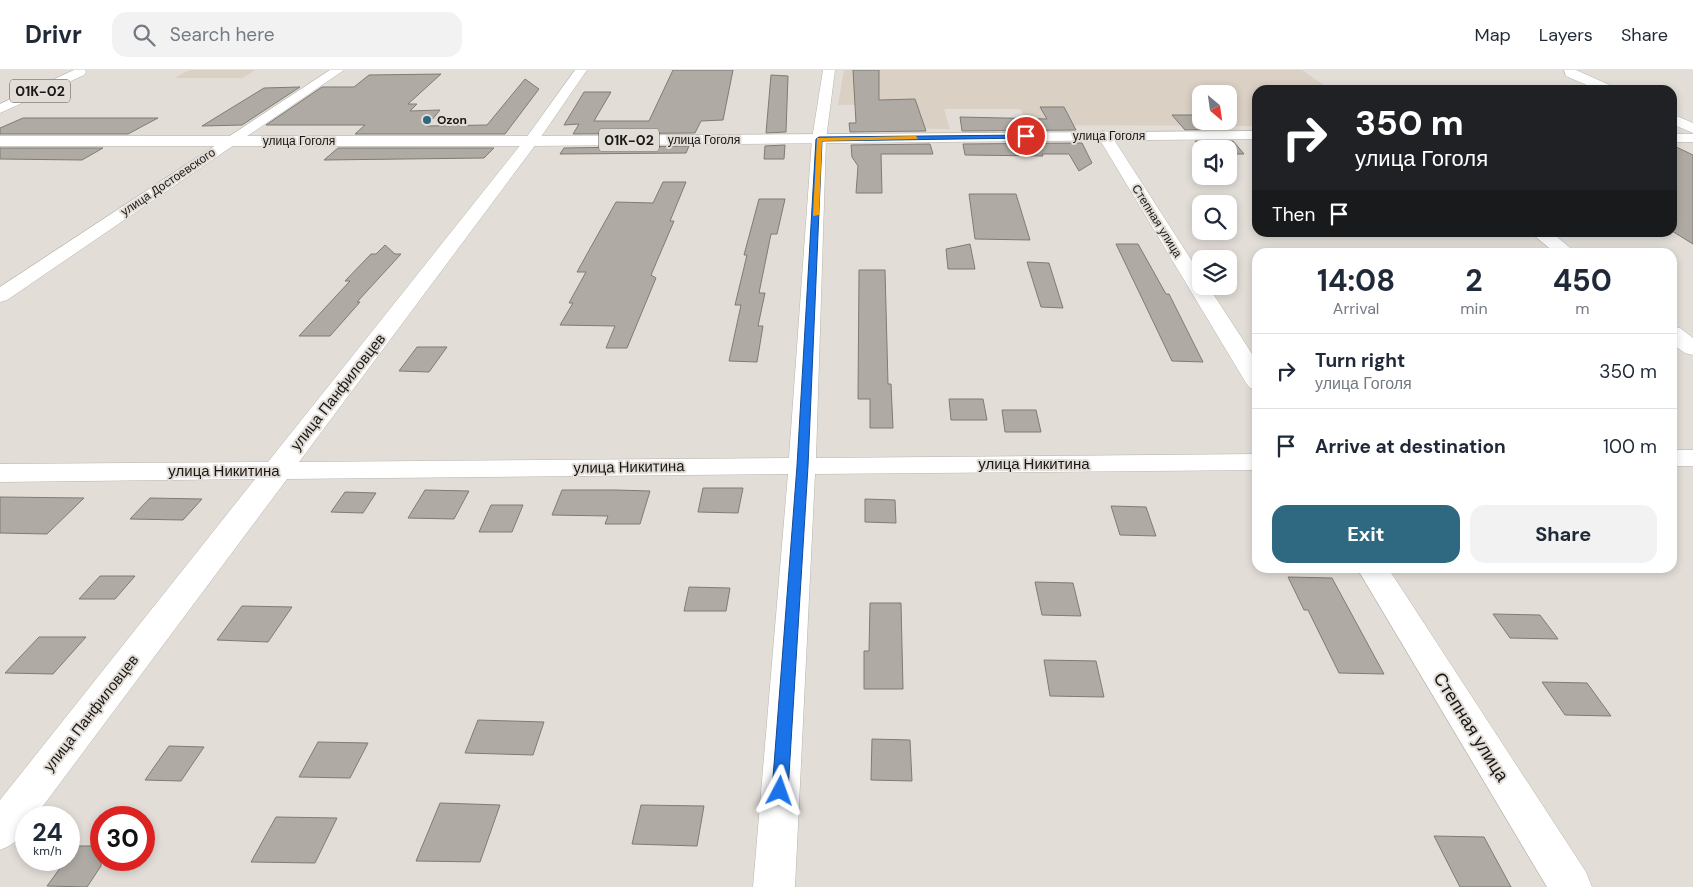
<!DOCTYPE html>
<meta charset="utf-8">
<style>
:root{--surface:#fff;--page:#f2f2f3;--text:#1f2937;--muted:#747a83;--line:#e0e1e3;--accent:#2e6981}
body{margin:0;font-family:"DM Sans",sans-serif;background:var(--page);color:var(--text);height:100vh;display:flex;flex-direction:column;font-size:19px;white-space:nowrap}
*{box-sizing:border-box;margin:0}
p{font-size:16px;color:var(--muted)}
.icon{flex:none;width:28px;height:28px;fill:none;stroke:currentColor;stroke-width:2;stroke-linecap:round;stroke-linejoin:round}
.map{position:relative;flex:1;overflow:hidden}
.details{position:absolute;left:1252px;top:178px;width:425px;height:325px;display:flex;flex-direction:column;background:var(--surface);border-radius:15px;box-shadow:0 2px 8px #0003}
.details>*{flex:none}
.hud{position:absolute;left:1252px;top:15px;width:425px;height:152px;border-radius:15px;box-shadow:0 2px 8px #0003;background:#202124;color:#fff;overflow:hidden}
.needle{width:32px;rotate:151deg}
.buttons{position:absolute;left:1192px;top:15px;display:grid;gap:10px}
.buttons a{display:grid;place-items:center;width:45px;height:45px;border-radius:10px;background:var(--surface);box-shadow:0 2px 8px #0003;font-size:25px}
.speed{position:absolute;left:15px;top:736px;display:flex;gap:10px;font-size:25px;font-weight:700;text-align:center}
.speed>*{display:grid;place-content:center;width:65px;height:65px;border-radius:50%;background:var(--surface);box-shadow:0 2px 8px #0003;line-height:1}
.speed small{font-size:12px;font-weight:400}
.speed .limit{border:8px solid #d22;background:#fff;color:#111}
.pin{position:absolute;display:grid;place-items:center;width:42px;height:42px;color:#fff;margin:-21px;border:2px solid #fff;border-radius:50%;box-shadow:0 1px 5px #0007}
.me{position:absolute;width:55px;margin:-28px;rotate:4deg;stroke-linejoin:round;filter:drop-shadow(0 0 4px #0008)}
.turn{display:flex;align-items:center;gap:18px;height:105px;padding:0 20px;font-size:22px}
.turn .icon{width:65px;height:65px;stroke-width:2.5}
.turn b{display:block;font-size:35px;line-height:42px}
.then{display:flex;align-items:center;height:48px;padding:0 20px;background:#0003;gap:10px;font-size:19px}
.eta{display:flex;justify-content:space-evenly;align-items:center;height:85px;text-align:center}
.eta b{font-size:30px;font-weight:700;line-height:35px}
.cta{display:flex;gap:10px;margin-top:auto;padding:10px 20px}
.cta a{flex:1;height:58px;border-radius:15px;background:var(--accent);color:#fff;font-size:20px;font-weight:700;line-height:58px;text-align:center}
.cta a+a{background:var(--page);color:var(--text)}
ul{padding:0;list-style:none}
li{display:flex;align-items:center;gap:15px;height:75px;padding:0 20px;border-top:1px solid var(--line)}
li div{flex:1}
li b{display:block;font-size:19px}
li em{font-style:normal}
header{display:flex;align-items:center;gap:30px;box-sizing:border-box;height:70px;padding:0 25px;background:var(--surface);border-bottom:1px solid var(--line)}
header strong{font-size:24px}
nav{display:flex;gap:28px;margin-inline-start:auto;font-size:18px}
.search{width:350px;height:45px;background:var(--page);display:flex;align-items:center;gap:12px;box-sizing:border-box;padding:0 18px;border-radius:15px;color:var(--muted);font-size:19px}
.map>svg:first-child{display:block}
</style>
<header>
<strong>Drivr</strong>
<div class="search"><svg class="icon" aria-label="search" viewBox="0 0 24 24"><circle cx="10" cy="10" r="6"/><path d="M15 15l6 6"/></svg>Search here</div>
<nav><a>Map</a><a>Layers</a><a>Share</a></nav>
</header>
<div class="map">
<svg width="1693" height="817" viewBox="0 0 1693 817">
<rect width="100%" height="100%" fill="#e2ddd7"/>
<g fill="#dad0c3" fill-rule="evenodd">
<polygon points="190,0 255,0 242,8 174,8"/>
<path d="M 844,0 L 1302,0 L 1331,20 L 1258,20 L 1257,56 L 1029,55 L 1020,39 L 944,39 L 950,59 L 887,58 L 886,34 L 838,35 ZM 1201,24 L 1229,24 L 1229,51 L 1201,51 Z"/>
</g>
<g fill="#afaba4" stroke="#7f7b75">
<polygon points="673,0 733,0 723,50 701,51 695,63 573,64 579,54 564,55 584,22 611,22 594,51 649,51"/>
<polygon points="853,0 879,0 879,30 915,29 926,61 850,62 849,53 856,53"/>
<polygon points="441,4 408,34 417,34 410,41 440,40 427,56 487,55 525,9 539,19 505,64 355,64 365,55 266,55 322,17 354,17 369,5"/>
<polygon points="771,5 788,6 786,62 766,63"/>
<polygon points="300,17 242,55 202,56 264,18"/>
<polygon points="1040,37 1064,37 1076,60 962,61 960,47 1047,49"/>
<polygon points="1172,45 1201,45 1201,51 1216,51 1223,59 1185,60"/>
<polygon points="23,48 158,48 128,64 0,64 0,58"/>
<polygon points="1195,71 1233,71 1244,84 1229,84 1229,79 1202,79"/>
<polygon points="1082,73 1092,93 1079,101 1069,84 1042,84 1043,86 965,85 963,74"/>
<polygon points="930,74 933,84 881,84 882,123 856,123 858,96 852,87 851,75"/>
<polygon points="785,75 784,89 764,89 765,76"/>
<polygon points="1672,75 1693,85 1693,174 1672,161"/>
<polygon points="689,76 686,83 560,84 564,78"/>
<polygon points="0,78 103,78 82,90 0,89"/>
<polygon points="338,78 494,78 484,88 324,90"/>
<polygon points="663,112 686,112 670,151 674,151 651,205 656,208 627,278 606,278 615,256 560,255 573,233 569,233 586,202 577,202 616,132 653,133"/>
<polygon points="969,124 1016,124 1030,170 975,169"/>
<polygon points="759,129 785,129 777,164 771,164 759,223 765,223 758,256 763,256 757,292 729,291 741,235 735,235 747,185 744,185"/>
<polygon points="970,174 975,199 948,199 946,179"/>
<polygon points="1116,174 1138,174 1166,224 1169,224 1203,292 1172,291"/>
<polygon points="385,175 395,184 401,184 357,232 360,232 330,266 299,266 350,211 345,211 371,184 376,184"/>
<polygon points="1027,192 1049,193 1063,238 1041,237"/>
<polygon points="859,200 885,200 888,314 891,314 893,358 870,358 870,329 858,329"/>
<polygon points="417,277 447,277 429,302 399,301"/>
<polygon points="949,329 983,329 987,350 951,350"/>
<polygon points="1002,340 1036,340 1041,362 1005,362"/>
<polygon points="703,418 743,418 738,443 698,442"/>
<polygon points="425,420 469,421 454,449 408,448"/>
<polygon points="562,420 616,420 650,421 640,454 605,454 608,446 552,445"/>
<polygon points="345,422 376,423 363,443 331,442"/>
<polygon points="0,427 84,428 47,464 0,463"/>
<polygon points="150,428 202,429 183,450 130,449"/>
<polygon points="865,429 895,430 896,453 865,452"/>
<polygon points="491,435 523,435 512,462 479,462"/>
<polygon points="1111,436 1146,437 1156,466 1120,465"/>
<polygon points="100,506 135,506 115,529 79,529"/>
<polygon points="1288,507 1332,508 1384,604 1339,603 1308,540 1304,540"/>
<polygon points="1035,512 1073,513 1081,546 1042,545"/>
<polygon points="689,517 730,518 726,541 684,541"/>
<polygon points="870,533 901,533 903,619 864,619 864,581 869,581"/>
<polygon points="242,536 292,537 268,572 217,570"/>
<polygon points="1493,544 1540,545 1558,569 1510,568"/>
<polygon points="39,567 86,567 53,604 5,603"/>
<polygon points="1044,590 1096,591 1104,627 1050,626"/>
<polygon points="1542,612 1587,613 1611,646 1565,645"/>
<polygon points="478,650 544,652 533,685 465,683"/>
<polygon points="872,669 910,670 912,711 871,710"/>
<polygon points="318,672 368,673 350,708 299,707"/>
<polygon points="169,676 204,677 181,711 145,710"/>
<polygon points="440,733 500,735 480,792 416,791"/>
<polygon points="641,735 704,736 697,776 632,774"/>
<polygon points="276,747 337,748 315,793 251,792"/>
<polygon points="1434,766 1484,767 1511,817 1460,817"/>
<polygon points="76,776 101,776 101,796 87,817 47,816 66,790 69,790 69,786"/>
</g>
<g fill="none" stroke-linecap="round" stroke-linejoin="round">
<g stroke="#b8b4ad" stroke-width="1">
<g id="minor">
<polygon points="330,0 344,0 7,230 0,232 0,217"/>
<path d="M 575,0 L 587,0 L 536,74 L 299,392 L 789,388 L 812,69 L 823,0 L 835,0 L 826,69 L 816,388 L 1258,384 L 1258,400 L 815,404 L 795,817 L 753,817 L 788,404 L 287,409 L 34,748 L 26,748 C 26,765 16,774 0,780 L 0,730 L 255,409 L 0,412 L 0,394 L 268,392 L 526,68 Z"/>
<polygon points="1564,0 1576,0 1614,17 1616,20 1598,20 1566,6"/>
<polygon points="1672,44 1693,53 1693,63 1672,54"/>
<polygon points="1104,61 1109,62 1111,65 1201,205 1201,216 1208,216 1258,293 1258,320 1250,318 1246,313 1097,65 1099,62"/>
<rect x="1672" y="380" width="21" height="16"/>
<polygon points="1357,498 1388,498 1586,802 1592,817 1547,817"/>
</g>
</g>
<g stroke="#b8b4ad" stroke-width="1">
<g id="major">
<polygon points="74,0 85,0 86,2 84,5 0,43 0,34"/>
<polygon points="1258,61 1258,69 531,76 0,76 0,66 531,66"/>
<rect x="1672" y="64" width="21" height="8"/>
<polygon points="1530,162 1551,162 1575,182 1554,182"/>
<polygon points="1672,256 1680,258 1693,268 1693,285 1685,283 1672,274"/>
</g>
</g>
<use href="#minor" fill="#fff" fill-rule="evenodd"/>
<use href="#major" fill="#fff" fill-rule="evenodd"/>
</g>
<polygon fill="#1a73e8" stroke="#114b97" points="1026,65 1028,68 822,71 808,396 788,721 786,726 780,728 775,726 772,721 797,396 816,69 819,67"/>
<polygon fill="#f59e0b" points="916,66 918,69 822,71 819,145 813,146 817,68"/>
<circle fill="#2e6981" stroke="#e2ddd7" stroke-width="2" cx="427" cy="50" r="5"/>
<g text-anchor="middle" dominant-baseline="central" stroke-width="4" stroke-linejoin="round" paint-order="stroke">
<g font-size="12" font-weight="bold" fill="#191715" stroke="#e2ddd7" text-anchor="start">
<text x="437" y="50">Ozon</text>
</g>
<g font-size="12" fill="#191715" stroke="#e2ddd7">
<text x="1109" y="66">улица Гоголя</text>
<text x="704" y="70">улица Гоголя</text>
<text x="299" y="71">улица Гоголя</text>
<text transform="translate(168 112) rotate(-34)">улица Достоевского</text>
<text transform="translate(1157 151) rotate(58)">Степная улица</text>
</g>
<g fill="#e2ddd7" stroke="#55524f" stroke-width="1">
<rect x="10" y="9.5" width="60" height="23" rx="4"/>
<rect x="599" y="58.5" width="60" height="23" rx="4"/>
</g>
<g font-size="14" font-weight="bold" fill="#191715">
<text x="40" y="21">01К-02</text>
<text x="629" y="70">01К-02</text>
</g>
<g font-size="15" fill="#191715" stroke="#e2ddd7">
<text transform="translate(338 322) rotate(-52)">улица Панфиловцев</text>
<text x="1034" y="394">улица Никитина</text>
<text transform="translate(629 397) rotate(-1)">улица Никитина</text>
<text x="224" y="401">улица Никитина</text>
<text transform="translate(91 643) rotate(-52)">улица Панфиловцев</text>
</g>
<g font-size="18" fill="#191715" stroke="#e2ddd7">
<text transform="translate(1471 657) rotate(58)">Степная улица</text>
</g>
</g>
</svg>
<div class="buttons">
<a><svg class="needle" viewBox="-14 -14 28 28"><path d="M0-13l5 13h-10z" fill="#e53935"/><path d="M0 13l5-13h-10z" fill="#747a83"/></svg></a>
<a><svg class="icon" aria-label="sound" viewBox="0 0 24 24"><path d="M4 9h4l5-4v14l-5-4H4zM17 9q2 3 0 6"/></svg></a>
<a><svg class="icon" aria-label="search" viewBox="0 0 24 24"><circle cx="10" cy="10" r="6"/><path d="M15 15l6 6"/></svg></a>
<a><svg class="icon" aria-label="layers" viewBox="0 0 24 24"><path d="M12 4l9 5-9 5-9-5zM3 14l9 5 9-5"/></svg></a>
</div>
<div class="speed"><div>24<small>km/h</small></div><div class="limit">30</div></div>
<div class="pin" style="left:1026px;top:66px;background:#d93025"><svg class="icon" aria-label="arrive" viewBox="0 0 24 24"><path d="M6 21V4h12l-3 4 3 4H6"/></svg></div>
<svg class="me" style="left:780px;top:721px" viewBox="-20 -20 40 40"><path d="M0-17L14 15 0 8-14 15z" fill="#1a73e8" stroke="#fff" stroke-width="4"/></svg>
<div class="hud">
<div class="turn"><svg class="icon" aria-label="right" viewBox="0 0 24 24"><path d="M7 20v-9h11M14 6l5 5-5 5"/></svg><div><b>350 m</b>улица Гоголя</div></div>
<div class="then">Then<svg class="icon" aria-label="arrive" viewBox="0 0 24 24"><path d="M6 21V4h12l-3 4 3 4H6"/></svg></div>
</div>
<section class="details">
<div class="eta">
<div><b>14:08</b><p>Arrival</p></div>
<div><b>2</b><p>min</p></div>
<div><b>450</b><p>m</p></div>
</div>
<ul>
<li><svg class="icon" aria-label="right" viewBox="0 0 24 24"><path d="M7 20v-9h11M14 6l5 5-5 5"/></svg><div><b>Turn right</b><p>улица Гоголя</p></div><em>350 m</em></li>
<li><svg class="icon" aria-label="arrive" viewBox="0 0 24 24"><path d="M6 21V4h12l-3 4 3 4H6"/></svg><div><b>Arrive at destination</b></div><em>100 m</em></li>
</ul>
<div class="cta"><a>Exit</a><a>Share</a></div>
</section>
</div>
